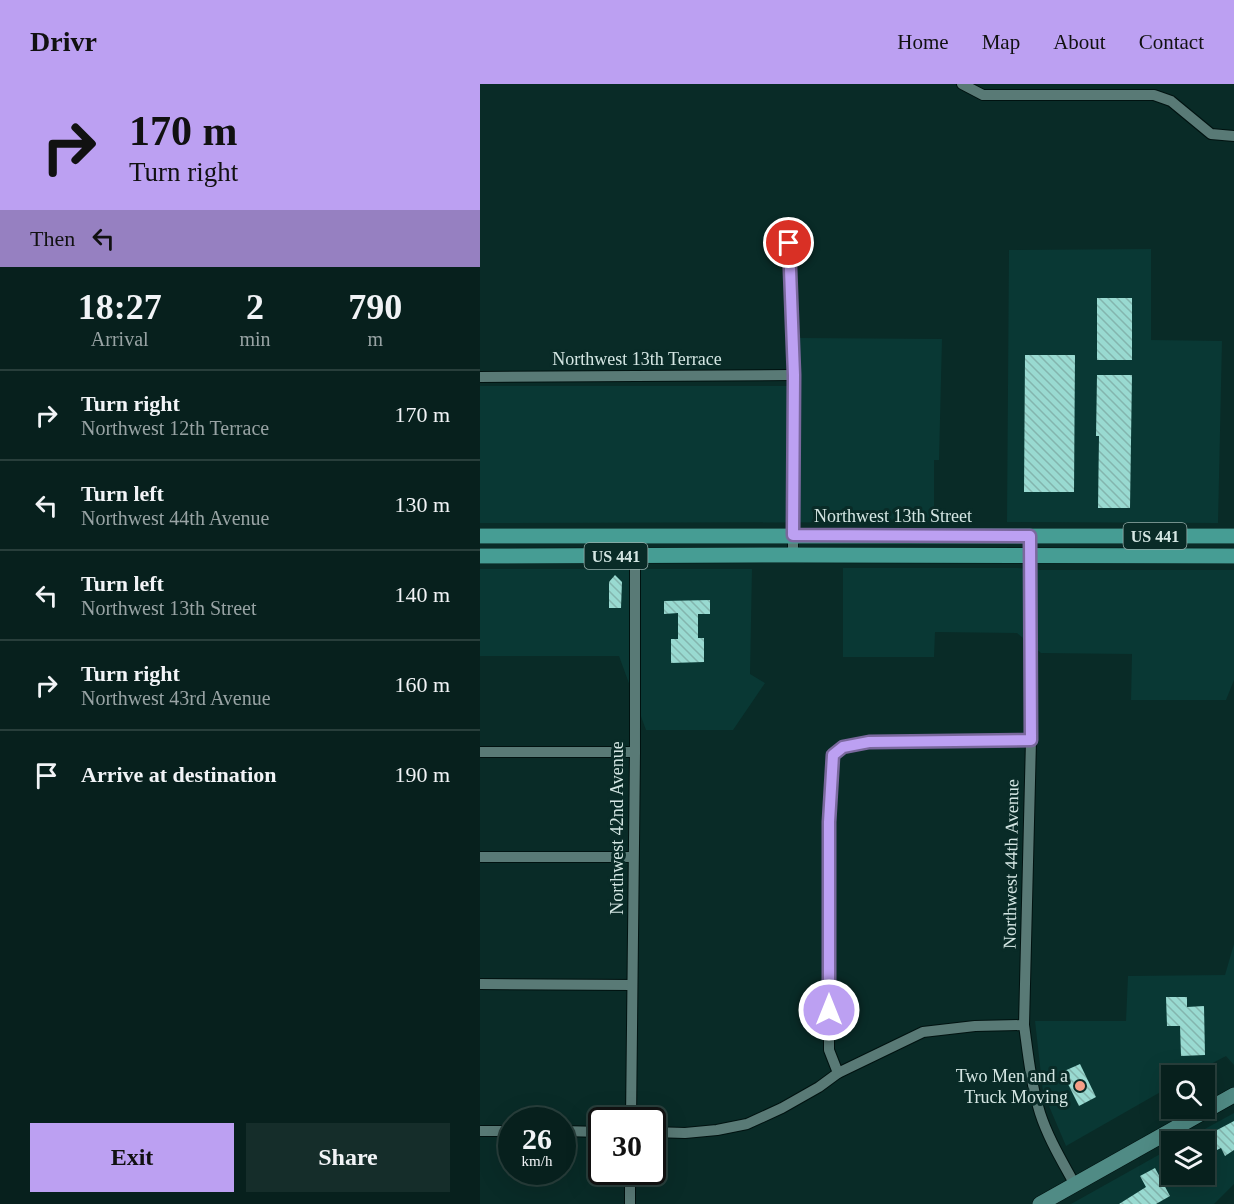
<!DOCTYPE html>
<style>
:root{--surface:#07201d;--page:#152d2a;--text:#f1f3f6;--muted:#98a3a4;--line:#283e3b;--accent:#bca0f2}
body{margin:0;font-family:Georgia,serif;background:var(--page);color:var(--text);height:100vh;display:flex;flex-direction:column;font-size:22px;white-space:nowrap}
*{box-sizing:border-box;margin:0}
p{font-size:20px;color:var(--muted)}
.icon{flex:none;width:33px;height:33px;fill:none;stroke:currentColor;stroke-width:2;stroke-linecap:round;stroke-linejoin:round}
.map{position:relative;flex:1;overflow:hidden}
.side{display:flex;flex-direction:column;background:var(--surface);width:480px}
.side>*{flex:none}
.top-card{background:#bca0f2;color:#111;overflow:hidden}
.buttons{position:absolute;left:681px;top:981px;display:grid;gap:12px}
.buttons a{display:grid;place-items:center;width:54px;height:54px;border-radius:0px;background:var(--surface);box-shadow:0 6px 24px #0002,0 0 0 2px var(--line);font-size:30px}
.speed{position:absolute;left:18px;top:1023px;display:flex;gap:12px;font-size:30px;font-weight:700;text-align:center}
.speed>*{display:grid;place-content:center;width:78px;height:78px;border-radius:50%;background:var(--surface);box-shadow:0 6px 24px #0002,0 0 0 2px var(--line);line-height:1}
.speed small{font-size:15px;font-weight:400}
.speed .limit{border:3px solid #111;border-radius:9px;background:#fff;color:#111}
.pin{position:absolute;display:grid;place-items:center;width:51px;height:51px;color:#fff;margin:-26px;border:3px solid #fff;border-radius:50%;box-shadow:0 2px 6px #0007}
.me{position:absolute;width:66px;margin:-33px;rotate:0deg;stroke-linejoin:round;filter:drop-shadow(0 0 4px #0008)}
.turn{display:flex;align-items:center;gap:21px;height:126px;padding:0 30px;font-size:27px}
.turn .icon{width:78px;height:78px;stroke-width:2.5}
.turn b{display:block;font-size:42px;line-height:51px}
.then{display:flex;align-items:center;height:57px;padding:0 30px;background:#0003;gap:12px;font-size:22px}
.eta{display:flex;justify-content:space-evenly;align-items:center;height:102px;text-align:center}
.eta b{font-size:36px;font-weight:700;line-height:42px}
.primary-button{display:flex;gap:12px;margin-top:auto;padding:12px 30px}
.primary-button a{flex:1;height:69px;border-radius:0px;background:var(--accent);color:#111;font-size:24px;font-weight:700;line-height:69px;text-align:center}
.primary-button a+a{background:var(--page);color:var(--text)}
ul{padding:0;list-style:none}
li{display:flex;align-items:center;gap:18px;height:90px;padding:0 30px;border-top:2px solid var(--line)}
li div{flex:1}
li b{display:block;font-size:22px}
li em{font-style:normal}
header{display:flex;align-items:center;gap:36px;box-sizing:border-box;height:84px;padding:0 30px;background:var(--accent);color:#111}
header strong{font-size:28px}
nav{display:flex;gap:33px;margin-inline-start:auto;font-size:21px}
main{display:flex;flex:1;min-height:0}
.map>svg:first-child{display:block}
</style>
<header>
<strong>Drivr</strong>
<nav><a>Home</a><a>Map</a><a>About</a><a>Contact</a></nav>
</header>
<main>
<section class="side">
<div class="top-card">
<div class="turn"><svg class="icon" aria-label="right" viewBox="0 0 24 24"><path d="M7 20v-9h11M14 6l5 5-5 5"/></svg><div><b>170 m</b>Turn right</div></div>
<div class="then">Then<svg class="icon" aria-label="left" viewBox="0 0 24 24"><path d="M17 20v-9H6M10 6l-5 5 5 5"/></svg></div>
</div>
<div class="eta">
<div><b>18:27</b><p>Arrival</p></div>
<div><b>2</b><p>min</p></div>
<div><b>790</b><p>m</p></div>
</div>
<ul>
<li><svg class="icon" aria-label="right" viewBox="0 0 24 24"><path d="M7 20v-9h11M14 6l5 5-5 5"/></svg><div><b>Turn right</b><p>Northwest 12th Terrace</p></div><em>170 m</em></li>
<li><svg class="icon" aria-label="left" viewBox="0 0 24 24"><path d="M17 20v-9H6M10 6l-5 5 5 5"/></svg><div><b>Turn left</b><p>Northwest 44th Avenue</p></div><em>130 m</em></li>
<li><svg class="icon" aria-label="left" viewBox="0 0 24 24"><path d="M17 20v-9H6M10 6l-5 5 5 5"/></svg><div><b>Turn left</b><p>Northwest 13th Street</p></div><em>140 m</em></li>
<li><svg class="icon" aria-label="right" viewBox="0 0 24 24"><path d="M7 20v-9h11M14 6l5 5-5 5"/></svg><div><b>Turn right</b><p>Northwest 43rd Avenue</p></div><em>160 m</em></li>
<li><svg class="icon" aria-label="arrive" viewBox="0 0 24 24"><path d="M6 21V4h12l-3 4 3 4H6"/></svg><div><b>Arrive at destination</b></div><em>190 m</em></li>
</ul>
<div class="primary-button"><a>Exit</a><a>Share</a></div>
</section>
<div class="map">
<svg width="754" height="1120" viewBox="0 0 754 1120">
<defs>
<pattern id="building-back-hatch" width="6" height="6" patternUnits="userSpaceOnUse" patternTransform="scale(1.5)"><rect width="6" height="6" fill="#99dad1"/><path d="M-1 5l2 2M0 0l6 6M5-1l2 2" fill="none" stroke="#83b5ae"/></pattern>
</defs>
<rect width="100%" height="100%" fill="#092b27"/>
<g fill="#093834">
<polygon points="671,165 671,256 742,257 738,439 527,438 529,166"/>
<polygon points="320,254 462,255 459,376 454,376 454,438 0,439 0,302 307,302"/>
<polygon points="363,484 538,484 561,486 754,486 754,596 746,616 651,616 652,570 561,569 537,549 455,548 454,573 363,573"/>
<polygon points="0,485 272,485 270,590 285,599 253,646 166,646 139,572 0,572"/>
<polygon points="754,860 754,981 746,972 710,991 692,992 691,1002 586,1062 563,1008 555,937 646,937 648,892 745,891"/>
<polygon points="754,1029 754,1100 734,1120 591,1120 691,1064 692,1090 724,1090 724,1058 703,1057"/>
</g>
<g fill="url(#building-back-hatch)">
<rect x="617" y="214" width="35" height="62"/>
<polygon points="545,271 595,271 594,408 544,408"/>
<polygon points="617,291 652,291 650,424 618,424 619,352 616,352"/>
<polygon points="135,491 142,498 141,524 129,524 129,498"/>
<polygon points="230,516 230,530 218,530 218,554 224,554 224,578 191,579 191,555 198,555 198,529 184,530 184,517"/>
<polygon points="686,913 707,913 707,923 724,922 725,971 701,972 700,942 687,942"/>
<polygon points="600,980 616,1013 599,1022 582,988"/>
<polygon points="754,1037 754,1066 745,1072 741,1064 731,1069 722,1054"/>
<polygon points="675,1084 690,1112 676,1120 639,1120 666,1103 660,1092"/>
</g>
<g fill="none" stroke-linecap="round" stroke-linejoin="round">
<g stroke="#001210" stroke-width="12">
<g id="minor">
<polyline points="482,0 503,11 674,11 691,17 731,50 754,52"/>
<polyline points="304,146 309,159 313,291 313,471"/>
<polyline points="0,293 313,291"/>
<path d="M 550,452 L 551,656 L 544,941 C 548,970 551,1000 560,1029 C 568,1054 582,1077 595,1101"/>
<polyline points="0,668 155,668"/>
<polyline points="0,773 153,773"/>
<polyline points="0,900 152,901"/>
<polyline points="358,989 349,966 349,738 353,671 363,663 389,658 551,656"/>
<polyline points="151,1036 155,668 155,452"/>
<polyline points="0,1047 32,1047"/>
<polyline points="82,1047 122,1048"/>
<polyline points="172,1048 205,1049 237,1046 267,1040 302,1024 339,1003 358,989 443,948 495,942 544,941"/>
<polyline points="150,1120 150,1088"/>
</g>
</g>
<g stroke="#001210" stroke-width="16">
<polyline id="secondary" points="560,1120 754,1011"/>
</g>
<g stroke="#001210" stroke-width="16">
<g id="primary">
<polyline points="0,452 754,452"/>
<polyline points="0,472 313,471 754,472"/>
</g>
</g>
<use href="#minor" stroke="#597a76" stroke-width="10"/>
<use href="#secondary" stroke="#508b85" stroke-width="15"/>
<use href="#primary" stroke="#469d94" stroke-width="15"/>
</g>
<g fill="none" stroke-linecap="round" stroke-linejoin="round">
<g stroke="#7a689d" stroke-width="15">
<polyline id="route" points="309,159 314,291 313,451 550,452 551,656 389,658 363,663 353,671 349,738 349,926"/>
</g>
<use href="#route" stroke="#bca0f2" stroke-width="10"/>
</g>
<circle fill="#f49e87" stroke="#092b27" stroke-width="2" cx="600" cy="1002" r="6"/>
<g text-anchor="middle" dominant-baseline="central" stroke-width="6" stroke-linejoin="round" paint-order="stroke">
<g fill="#092b27" stroke="#97aeab" stroke-width="1.5">
<rect x="643.5" y="439" width="63" height="26" rx="4.5"/>
<rect x="104.5" y="459" width="63" height="26" rx="4.5"/>
</g>
<g font-size="16" font-weight="bold" fill="#d4e6e3">
<text x="675" y="452">US 441</text>
<text x="136" y="472">US 441</text>
</g>
<g font-size="18" fill="#d4e6e3" stroke="#092b27">
<text x="157" y="275">Northwest 13th Terrace</text>
<text x="413" y="432">Northwest 13th Street</text>
<text transform="translate(137 744) rotate(-90)">Northwest 42nd Avenue</text>
<text transform="translate(531 780) rotate(-89)">Northwest 44th Avenue</text>
</g>
<g font-size="18" fill="#d4e6e3" stroke="#092b27" text-anchor="end">
<text x="588" y="992">Two Men and a<tspan x="588" dy="21">Truck Moving</tspan></text>
</g>
</g>
</svg>
<div class="buttons">
<a><svg class="icon" aria-label="search" viewBox="0 0 24 24"><circle cx="10" cy="10" r="6"/><path d="M15 15l6 6"/></svg></a>
<a><svg class="icon" aria-label="layers" viewBox="0 0 24 24"><path d="M12 4l9 5-9 5-9-5zM3 14l9 5 9-5"/></svg></a>
</div>
<div class="speed"><div>26<small>km/h</small></div><div class="limit">30</div></div>
<div class="pin" style="left:309px;top:159px;background:#d93025"><svg class="icon" aria-label="arrive" viewBox="0 0 24 24"><path d="M6 21V4h12l-3 4 3 4H6"/></svg></div>
<svg class="me" style="left:349px;top:926px" viewBox="-20 -20 40 40"><circle r="17" fill="#bca0f2" stroke="#fff" stroke-width="3"/><path d="M0-11L8 9 0 5-8 9z" fill="#fff"/></svg>
</div>
</main>
